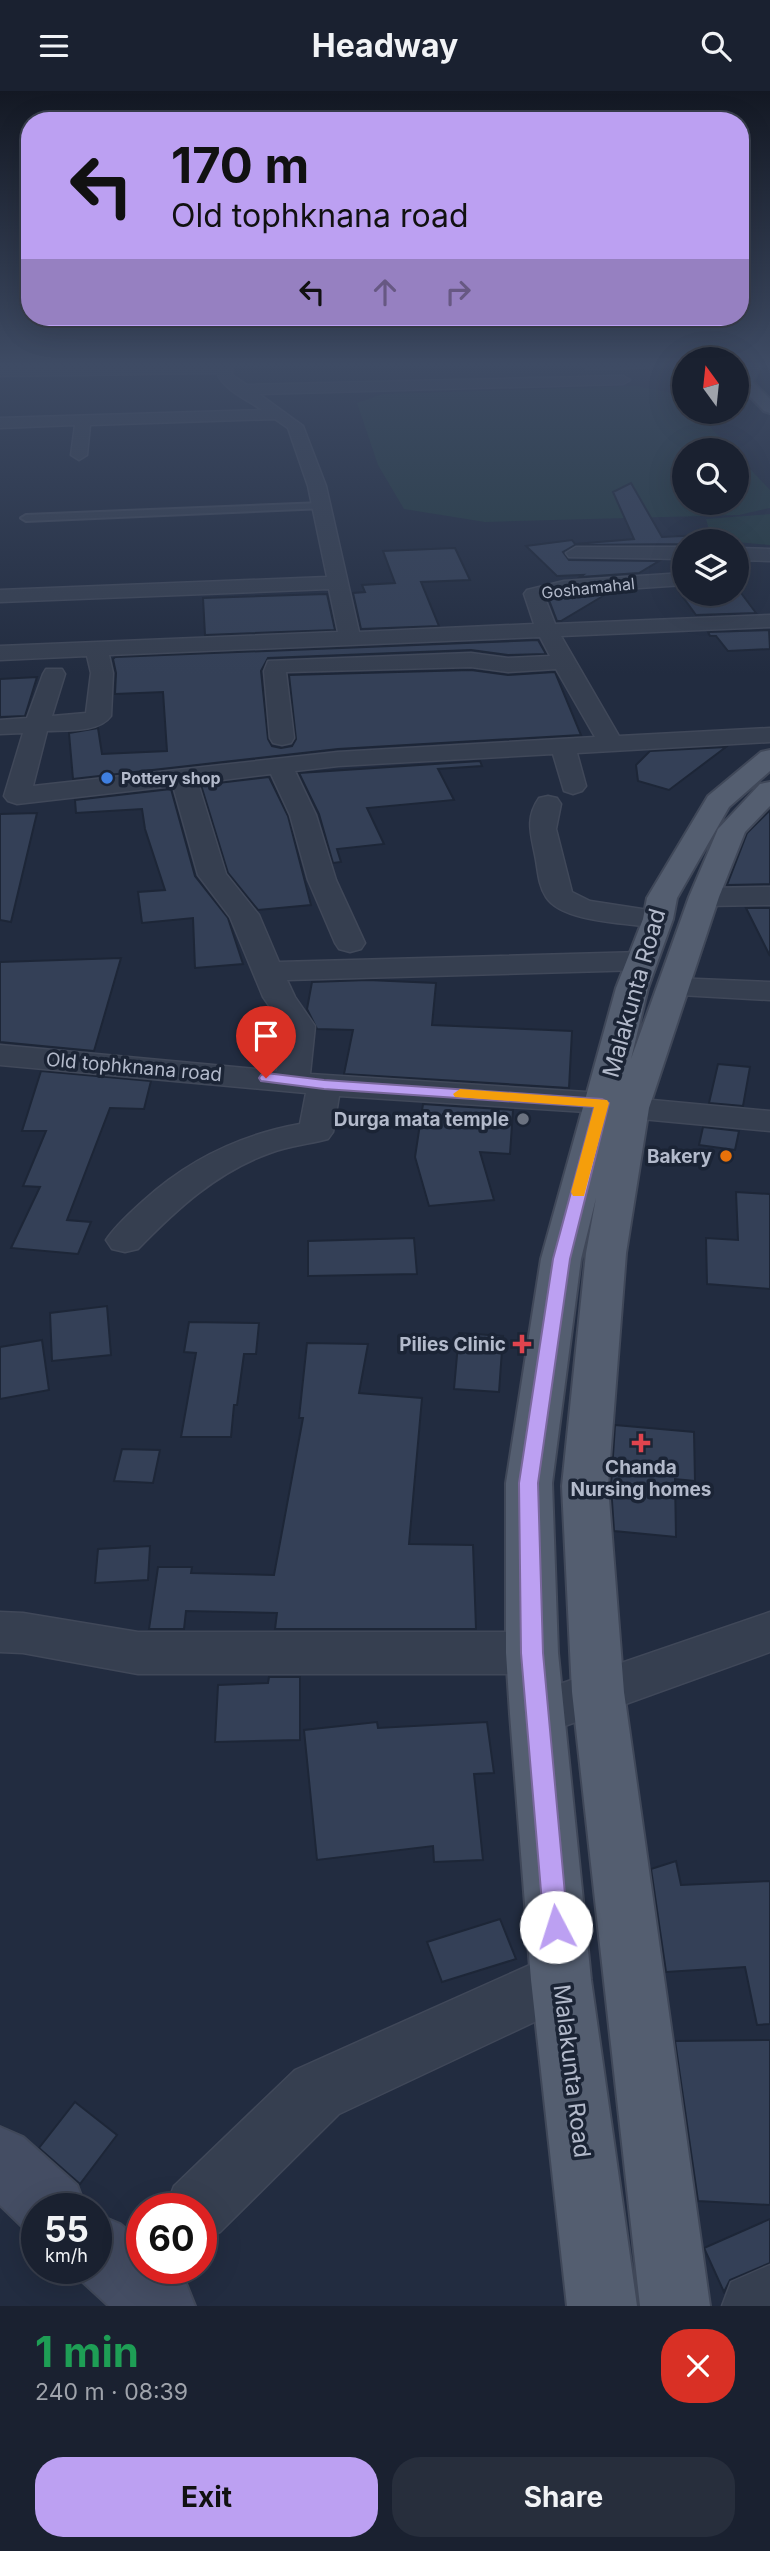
<!DOCTYPE html>
<meta charset="utf-8">
<style>
:root{--surface:#1a2130;--page:#272e3c;--text:#f1f3f6;--muted:#9fa3ab;--line:#383e4c;--accent:#bca0f2}
body{margin:0;font-family:Inter,sans-serif;background:var(--page);color:var(--text);height:100vh;display:flex;flex-direction:column;font-size:26px;white-space:nowrap}
*{box-sizing:border-box;margin:0}
p{font-size:23px;color:var(--muted)}
.icon{flex:none;width:38px;height:38px;fill:none;stroke:currentColor;stroke-width:2;stroke-linecap:round;stroke-linejoin:round}
.map{position:relative;height:2215px;overflow:hidden}
.sheet{display:flex;flex-direction:column;background:var(--surface);flex:1}
.sheet>*{flex:none}
.banner{position:absolute;left:21px;top:21px;width:728px;height:214px;border-radius:28px;box-shadow:0 7px 28px #0002,0 0 0 2px var(--line);background:#bca0f2;color:#111;overflow:hidden}
.needle{width:46px;rotate:345deg}
.controls{position:absolute;left:672px;top:256px;display:grid;gap:14px}
.controls a{display:grid;place-items:center;width:77px;height:77px;border-radius:50%;background:var(--surface);box-shadow:0 7px 28px #0002,0 0 0 2px var(--line);font-size:35px}
.speed{position:absolute;left:21px;top:2102px;display:flex;gap:14px;font-size:35px;font-weight:700;text-align:center}
.speed>*{display:grid;place-content:center;width:91px;height:91px;border-radius:50%;background:var(--surface);box-shadow:0 7px 28px #0002,0 0 0 2px var(--line);line-height:1}
.speed small{font-size:18px;font-weight:400}
.speed .limit{border:10px solid #d22;background:#fff;color:#111}
.pin{position:absolute;display:grid;place-items:center;width:60px;height:60px;color:#fff;margin:-72px -30px;border-radius:50% 50% 50% 0;rotate:-45deg;box-shadow:0 0 7px #0007}
.pin .icon{rotate:45deg}
.me{position:absolute;width:77px;margin:-38px;rotate:355deg;stroke-linejoin:round;filter:drop-shadow(0 0 5px #0008)}
.turn{display:flex;align-items:center;gap:24px;height:147px;padding:0 35px;font-size:32px}
.turn .icon{width:91px;height:91px;stroke-width:2.5}
.turn b{display:block;font-size:49px;line-height:60px}
.lanes{display:flex;align-items:center;height:66px;padding:0 35px;background:#0003;justify-content:center;gap:35px;direction:ltr}
.lanes .off{opacity:.35}
.round{display:grid;place-items:center;flex:none;width:74px;height:74px;border-radius:28px;background:var(--page)}
.summary{display:flex;align-items:center;justify-content:space-between;height:119px;padding:0 35px}
h1{font-size:42px;font-weight:700;line-height:52px;color:#1e9e55}
.cta{display:flex;gap:14px;margin-top:auto;padding:14px 35px}
.cta a{flex:1;height:80px;border-radius:28px;background:var(--accent);color:#111;font-size:28px;font-weight:700;line-height:80px;text-align:center}
.cta a+a{background:var(--page);color:var(--text)}
header{display:flex;justify-content:space-between;align-items:center;height:91px;padding:0 35px;background:var(--surface);font-size:32px;font-weight:700}
.map>svg:first-child{display:block}
</style>
<header><svg class="icon" aria-label="menu" viewBox="0 0 24 24"><path d="M4 6h16M4 12h16M4 18h16"/></svg>Headway<svg class="icon" aria-label="search" viewBox="0 0 24 24"><circle cx="10" cy="10" r="6"/><path d="M15 15l6 6"/></svg></header>
<div class="map">
<svg width="770" height="2215" viewBox="0 0 770 2215">
<rect width="100%" height="100%" fill="#222c40"/>
<g fill="#243b41">
<polygon points="636,295 678,303 684,309 684,320 695,320 732,359 684,359 684,411 737,411 737,364 770,399 770,417 739,424 485,431 404,418 378,374 357,312 383,303"/>
<polygon points="770,423 770,454 712,449 706,428"/>
</g>
<g fill="#344057" stroke="#1d2637" stroke-width="2">
<polygon points="631,392 662,446 703,444 693,450 684,450 684,453 575,454 563,461 569,469 659,470 639,482 580,486 583,484 557,485 526,455 572,449 575,453 634,448 613,401"/>
<polygon points="455,457 470,489 421,491 439,535 361,538 353,502 365,501 362,494 395,492 383,460"/>
<polygon points="608,502 561,530 557,530 549,509 564,505"/>
<polygon points="680,502 741,502 756,522 696,524"/>
<polygon points="327,503 335,539 205,544 203,507"/>
<polygon points="769,539 770,558 728,560 716,545 710,545 708,541"/>
<polygon points="538,549 546,563 508,564 471,559 268,567 261,580 268,648 272,655 281,657 292,655 296,648 289,584 471,579 508,584 555,581 581,644 338,658 73,688 69,642 98,637 102,663 167,660 163,601 115,603 116,582 113,568 115,566"/>
<polygon points="37,586 25,625 0,626 0,588"/>
<polygon points="726,656 669,699 638,690 636,674 650,660"/>
<polygon points="480,670 482,675 438,678 454,709 367,717 384,753 337,758 341,771 333,772 319,723 299,682"/>
<polygon points="269,686 288,725 311,814 258,819 228,782 201,694"/>
<polygon points="171,698 195,785 228,827 243,873 195,877 193,827 142,832 138,801 165,799 145,738 142,718 76,722 75,709"/>
<polygon points="770,719 770,793 727,794 747,742"/>
<polygon points="37,722 11,831 0,829 0,723"/>
<polygon points="746,817 770,817 770,865"/>
<polygon points="121,867 94,960 0,951 0,871"/>
<polygon points="368,889 436,892 432,934 572,940 569,997 344,983 353,939 317,938 307,918 312,891"/>
<polygon points="718,973 750,976 743,1015 709,1012"/>
<polygon points="41,980 151,990 144,1018 110,1017 67,1129 91,1131 78,1163 11,1157 40,1096 23,1095 46,1040 22,1040"/>
<polygon points="423,1013 513,1019 510,1063 480,1061 494,1109 429,1115 415,1066"/>
<polygon points="703,1036 739,1040 735,1059 699,1054"/>
<polygon points="736,1101 770,1103 770,1198 707,1193 706,1147 738,1149"/>
<polygon points="414,1147 417,1183 308,1185 308,1150"/>
<polygon points="107,1215 111,1264 52,1270 50,1222"/>
<polygon points="189,1231 259,1232 256,1263 244,1263 237,1314 234,1314 231,1346 181,1346 196,1262 184,1261"/>
<polygon points="459,1242 503,1245 499,1301 454,1298"/>
<polygon points="42,1249 49,1299 0,1308 0,1256"/>
<polygon points="307,1252 368,1253 359,1302 422,1307 409,1453 473,1454 476,1538 275,1538 277,1522 186,1520 184,1538 149,1538 158,1476 192,1476 191,1482 274,1484 303,1327 299,1327"/>
<polygon points="615,1334 694,1341 695,1390 675,1388 676,1446 614,1440 611,1395"/>
<polygon points="122,1358 160,1359 153,1392 114,1390"/>
<polygon points="150,1455 148,1489 95,1492 98,1458"/>
<polygon points="269,1586 300,1586 300,1649 215,1651 218,1594 268,1592"/>
<polygon points="377,1631 378,1637 487,1631 494,1682 474,1683 483,1769 434,1771 433,1755 317,1769 304,1639"/>
<polygon points="676,1770 681,1794 770,1790 770,1933 757,1934 745,1876 666,1881 651,1778"/>
<polygon points="500,1828 516,1868 442,1891 427,1851"/>
<polygon points="770,1949 770,2114 698,2110 675,1950"/>
<polygon points="75,2011 117,2044 80,2093 39,2057"/>
<polygon points="770,2128 770,2172 730,2189 724,2201 704,2157"/>
</g>
<g fill="none" stroke-linecap="round" stroke-linejoin="round">
<g stroke="#404859" stroke-width="4">
<polygon id="lane" points="322,412 327,415 325,417 26,430 21,427 26,424"/>
</g>
<g stroke="#404859" stroke-width="3">
<g id="street">
<path d="M 218,272 L 232,272 L 232,284 L 247,294 L 623,285 L 630,289 L 623,293 L 259,303 L 303,335 L 326,395 L 359,541 L 534,533 L 524,503 L 527,499 L 564,490 L 684,482 L 684,494 L 564,502 L 545,507 L 555,533 L 770,524 L 770,536 L 561,545 L 619,645 L 770,637 L 770,651 L 577,662 L 586,695 L 582,700 L 573,703 L 564,700 L 553,663 L 338,675 L 295,680 L 316,724 L 336,789 L 365,852 L 361,858 L 350,861 L 339,858 L 335,852 L 308,789 L 290,724 L 271,683 L 198,692 L 226,783 L 259,824 L 279,871 L 642,861 L 653,864 L 657,870 L 653,876 L 642,879 L 287,889 L 295,906 L 315,935 L 310,983 L 602,1002 L 614,1005 L 618,1011 L 631,1007 L 770,1020 L 770,1040 L 631,1027 L 619,1024 L 615,1018 L 602,1022 L 339,1005 L 333,1041 L 328,1048 C 309,1053 289,1055 270,1062 C 217,1081 177,1118 138,1158 L 125,1161 L 112,1158 L 106,1149 C 116,1134 130,1122 143,1110 C 188,1069 239,1044 300,1033 L 306,1002 L 0,974 L 0,954 L 277,980 L 283,935 L 263,906 L 230,826 L 198,784 L 173,695 L 17,713 L 8,710 L 4,705 L 23,642 L 0,643 L 0,629 L 27,627 L 43,583 L 46,578 L 62,578 L 65,583 L 52,625 L 86,622 L 91,582 L 87,565 L 0,569 L 0,555 L 338,541 L 329,498 L 0,511 L 0,499 L 327,486 L 308,395 L 288,337 L 275,328 L 90,334 L 87,364 L 79,369 L 71,364 L 75,334 L 0,337 L 0,327 L 262,319 C 246,308 224,299 217,282 L 0,285 L 0,277 ZM 540,546 L 550,565 L 508,567 L 471,562 L 268,570 L 264,580 L 270,647 L 273,652 L 282,654 L 291,652 L 294,647 L 286,581 L 471,576 L 508,581 L 556,578 L 595,646 L 338,661 L 33,695 L 47,640 C 66,639 99,642 111,625 L 113,582 L 109,564 Z"/>
<polygon points="585,272 665,272 658,276 591,278 586,277"/>
<polygon points="737,272 752,274 759,278 752,282 737,279"/>
<polygon points="576,456 684,456 684,468 569,466 566,462"/>
<polygon points="737,457 770,458 770,470 737,469"/>
<path d="M 548,705 L 557,707 L 561,713 L 556,738 L 572,801 L 590,810 L 668,822 L 673,828 L 668,834 L 658,837 C 630,832 562,832 546,806 C 538,794 538,778 535,764 C 531,743 525,727 539,707 Z"/>
<polygon points="770,796 770,814 704,815 694,812 690,806 694,800 704,797"/>
<polygon points="673,887 770,891 770,909 662,903 657,896 662,889"/>
<polygon points="0,1521 23,1522 138,1541 532,1541 549,1547 557,1562 549,1577 532,1583 138,1583 23,1562 0,1561"/>
<polygon points="770,1521 770,1561 537,1645 519,1639 512,1623 519,1607"/>
<polygon points="561,1860 581,1869 590,1889 581,1909 339,2023 220,2141 201,2148 201,2118 165,2118 174,2095 295,1979"/>
<polygon points="770,2174 770,2215 722,2215 731,2191"/>
</g>
</g>
<g stroke="#404859" stroke-width="4">
<g id="secondary">
<polygon points="0,2036 23,2046 77,2094 86,2118 37,2118 37,2145 29,2142 0,2114"/>
<polygon points="96,2123 120,2133 142,2152 142,2177 170,2177 185,2190 195,2215 109,2215 72,2181 70,2177 96,2177"/>
</g>
</g>
<g stroke="#404859" stroke-width="4">
<g id="primary">
<polygon points="747,272 762,272 753,291 770,308 770,322 764,320 737,292"/>
<polygon points="770,659 770,680 729,716 677,807 673,828 648,897 631,968 689,806 718,738 760,693 770,691 770,715 745,741 719,806 649,1017 626,1162 608,1395 624,1601 710,2215 640,2215 572,1601 562,1395 586,1162 596,1107 581,1168 552,1392 558,1562 591,1889 637,2215 567,2215 531,1889 510,1623 506,1562 506,1392 541,1168 616,897 643,828 647,807 708,705 761,661"/>
</g>
</g>
<use href="#lane" fill="#363f50" fill-rule="evenodd"/>
<use href="#street" fill="#363f50" fill-rule="evenodd"/>
<use href="#secondary" fill="#444d63" fill-rule="evenodd"/>
<use href="#primary" fill="#545e70" fill-rule="evenodd"/>
</g>
<linearGradient id="sky" x2="0" y2="1"><stop stop-color="#131823"/><stop offset="0.47" stop-color="#3e4b64"/><stop offset="1" stop-color="#3e4b64" stop-opacity="0"/></linearGradient>
<rect width="770" height="583" fill="url(#sky)"/>
<polygon fill="#bca0f2" stroke="#7a689d" stroke-width="2" points="266,982 324,989 602,1008 609,1012 570,1168 538,1392 543,1562 568,1836 565,1844 556,1847 548,1844 544,1836 521,1562 519,1392 553,1168 594,1016 324,998 261,990 259,987 261,984"/>
<polygon fill="#f59e0b" points="460,998 607,1009 609,1012 584,1105 573,1105 571,1101 594,1016 455,1006 453,1003"/>
<circle fill="#3f7fe0" stroke="#1b2435" stroke-width="2.5" cx="107" cy="687" r="7"/>
<circle fill="#6b7280" stroke="#1b2435" stroke-width="2.5" cx="523" cy="1028" r="7"/>
<circle fill="#e8710a" stroke="#1b2435" stroke-width="2.5" cx="726" cy="1065" r="7"/>
<g fill="#e0444e" stroke="#1b2435" stroke-width="2.5">
<path d="M518.5 1242.5h7v7h7v7h-7v7h-7v-7h-7v-7h7z"/>
<path d="M637.5 1341.5h7v7h7v7h-7v7h-7v-7h-7v-7h7z"/>
</g>
<g text-anchor="middle" dominant-baseline="central" stroke-width="7" stroke-linejoin="round" paint-order="stroke">
<g font-size="16" fill="#b3bacb" stroke="#1b2435">
<text transform="translate(588 497) rotate(-6)">Goshamahal</text>
</g>
<g font-size="16" font-weight="bold" fill="#b3bacb" stroke="#1b2435" text-anchor="start">
<text x="121" y="687">Pottery shop</text>
</g>
<g font-size="19" fill="#b3bacb" stroke="#1b2435">
<text transform="translate(134 976) rotate(5)">Old tophknana road</text>
</g>
<g font-size="19" font-weight="bold" fill="#b3bacb" stroke="#1b2435" text-anchor="end">
<text x="509" y="1028">Durga mata temple</text>
<text x="712" y="1065">Bakery</text>
<text x="506" y="1253">Pilies Clinic</text>
<text x="641" y="1376" text-anchor="middle">Chanda<tspan x="641" dy="22">Nursing homes</tspan></text>
</g>
<g font-size="23" fill="#b3bacb" stroke="#1b2435">
<text transform="translate(634 902) rotate(-74)">Malakunta Road</text>
<text transform="translate(572 1980) rotate(83)">Malakunta Road</text>
</g>
</g>
</svg>
<div class="controls">
<a><svg class="needle" viewBox="-14 -14 28 28"><path d="M0-13l5 13h-10z" fill="#e53935"/><path d="M0 13l5-13h-10z" fill="#9fa3ab"/></svg></a>
<a><svg class="icon" aria-label="search" viewBox="0 0 24 24"><circle cx="10" cy="10" r="6"/><path d="M15 15l6 6"/></svg></a>
<a><svg class="icon" aria-label="layers" viewBox="0 0 24 24"><path d="M12 4l9 5-9 5-9-5zM3 14l9 5 9-5"/></svg></a>
</div>
<div class="speed"><div>55<small>km/h</small></div><div class="limit">60</div></div>
<div class="pin" style="left:266px;top:987px;background:#d93025"><svg class="icon" aria-label="arrive" viewBox="0 0 24 24"><path d="M6 21V4h12l-3 4 3 4H6"/></svg></div>
<svg class="me" style="left:556px;top:1836px" viewBox="-20 -20 40 40"><circle r="19" fill="#fff"/><path d="M0-13L10 11 0 6-10 11z" fill="#bca0f2"/></svg>
<div class="banner">
<div class="turn"><svg class="icon" aria-label="left" viewBox="0 0 24 24"><path d="M17 20v-9H6M10 6l-5 5 5 5"/></svg><div><b>170 m</b>Old tophknana road</div></div>
<div class="lanes"><svg class="icon" aria-label="left" viewBox="0 0 24 24"><path d="M17 20v-9H6M10 6l-5 5 5 5"/></svg><svg class="icon off" aria-label="ahead" viewBox="0 0 24 24"><path d="M12 20V5M6 11l6-6 6 6"/></svg><svg class="icon off" aria-label="right" viewBox="0 0 24 24"><path d="M7 20v-9h11M14 6l5 5-5 5"/></svg></div>
</div>
</div>
<section class="sheet">
<div class="summary"><div><h1>1 min</h1><p>240 m · 08:39</p></div><a class="round" style="background:#d93025;color:#fff"><svg class="icon" aria-label="close" viewBox="0 0 24 24"><path d="M6 6l12 12M18 6L6 18"/></svg></a></div>
<div class="cta"><a>Exit</a><a>Share</a></div>
</section>
